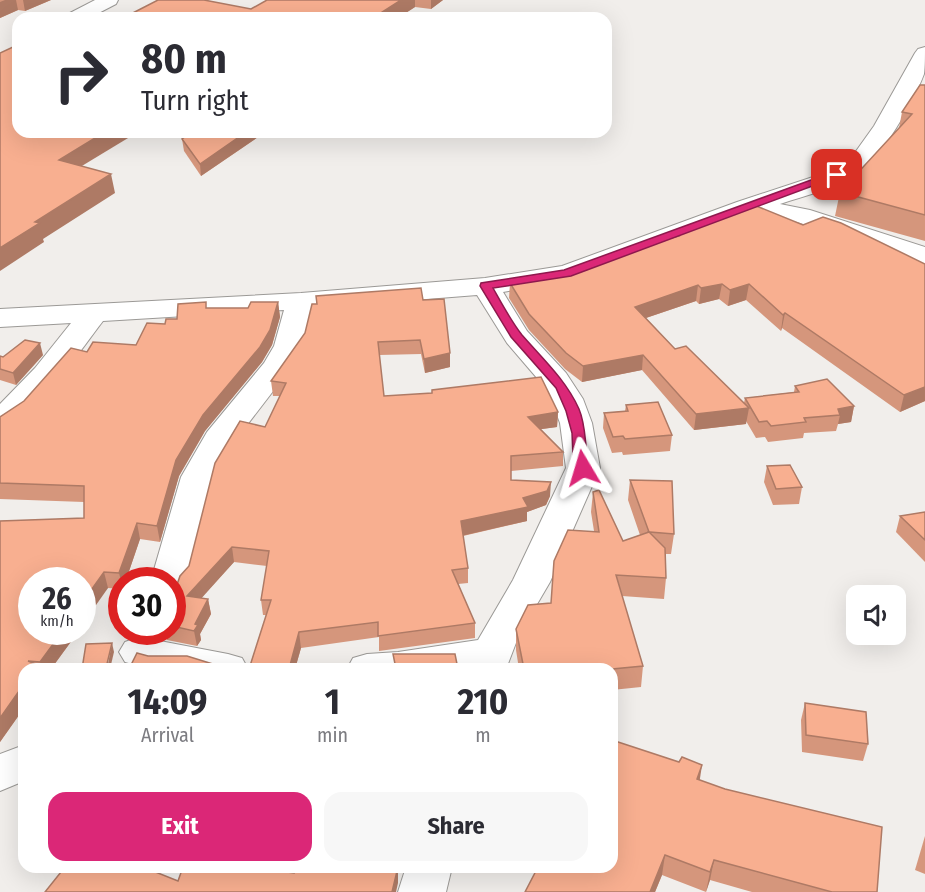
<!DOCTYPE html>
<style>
:root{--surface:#fff;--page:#f7f7f7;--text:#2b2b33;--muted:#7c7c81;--accent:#db2777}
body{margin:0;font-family:"Fira Sans Condensed",sans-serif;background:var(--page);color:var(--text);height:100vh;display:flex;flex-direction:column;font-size:22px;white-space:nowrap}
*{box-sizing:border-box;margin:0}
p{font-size:20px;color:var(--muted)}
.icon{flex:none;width:33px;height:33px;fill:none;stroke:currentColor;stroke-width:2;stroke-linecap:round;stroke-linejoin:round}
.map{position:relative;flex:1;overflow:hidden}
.details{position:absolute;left:18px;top:663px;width:600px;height:210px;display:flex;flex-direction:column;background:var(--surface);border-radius:18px;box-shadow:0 6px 24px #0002}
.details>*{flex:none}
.banner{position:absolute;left:12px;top:12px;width:600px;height:126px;border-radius:18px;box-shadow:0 6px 24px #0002;background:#fff;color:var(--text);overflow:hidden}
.fabs{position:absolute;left:846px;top:585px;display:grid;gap:12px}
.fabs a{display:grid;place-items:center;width:60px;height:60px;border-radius:12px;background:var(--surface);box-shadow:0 6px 24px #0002;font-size:30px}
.speed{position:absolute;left:18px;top:567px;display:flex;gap:12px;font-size:30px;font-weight:700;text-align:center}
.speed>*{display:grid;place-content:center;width:78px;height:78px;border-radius:50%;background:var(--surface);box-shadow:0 6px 24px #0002;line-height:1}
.speed small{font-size:15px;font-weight:400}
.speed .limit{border:9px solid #d22;background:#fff;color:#111}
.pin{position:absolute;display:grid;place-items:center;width:51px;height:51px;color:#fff;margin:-26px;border-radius:12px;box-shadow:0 3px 9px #0006}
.me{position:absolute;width:66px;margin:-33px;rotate:353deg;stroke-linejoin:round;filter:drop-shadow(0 0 4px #0008)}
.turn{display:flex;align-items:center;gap:21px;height:126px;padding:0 30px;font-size:27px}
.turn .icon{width:78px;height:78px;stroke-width:2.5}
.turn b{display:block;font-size:42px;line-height:51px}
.eta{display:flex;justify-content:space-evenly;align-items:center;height:102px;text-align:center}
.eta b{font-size:36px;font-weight:700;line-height:42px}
.cta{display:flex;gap:12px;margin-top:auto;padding:12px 30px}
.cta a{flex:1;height:69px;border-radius:18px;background:var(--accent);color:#fff;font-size:24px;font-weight:700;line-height:69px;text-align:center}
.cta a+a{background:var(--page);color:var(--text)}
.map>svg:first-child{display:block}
</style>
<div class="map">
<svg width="925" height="892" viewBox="0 0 925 892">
<rect width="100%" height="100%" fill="#f1eeeb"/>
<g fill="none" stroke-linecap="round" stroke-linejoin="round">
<g stroke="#9b9996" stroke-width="2">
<g id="minor">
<polygon points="95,0 118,0 116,4 89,18 65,18 68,14"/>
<path d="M 925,47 C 925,55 925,67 924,74 C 914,101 881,159 858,174 C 835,189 806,195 780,204 L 810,210 L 925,247 L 925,264 L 797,222 L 750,214 L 577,279 L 503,292 L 527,331 L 566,373 L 583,399 L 592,423 L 600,468 L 550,582 L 519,635 L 506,669 L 347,669 L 353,658 L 367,654 L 398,652 L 478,640 L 513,580 L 566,468 L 560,423 L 551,399 L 537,378 L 507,343 L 477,295 L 313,308 L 304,346 L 287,373 L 234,442 L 215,477 L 189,580 L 183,589 L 172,592 L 172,580 L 151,580 L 181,477 L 207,432 L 264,363 L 274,346 L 284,310 L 103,321 C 82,348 31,424 0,432 L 0,404 L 35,368 L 71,323 L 0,327 L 0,309 L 301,293 L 485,278 L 562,266 L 737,202 L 816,176 L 840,164 L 854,154 L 874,126 L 915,53 L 918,49 Z"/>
<polygon points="139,637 228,654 242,658 248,669 151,669 125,662 119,652 125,642"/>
<polygon points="24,745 24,781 0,791 0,754"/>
<polygon points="406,867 452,867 446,892 398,892"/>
</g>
</g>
<use href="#minor" fill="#fff" fill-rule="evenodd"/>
</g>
<g fill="#d5967c">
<polygon points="0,0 51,0 25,11 18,10 0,18"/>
<polygon points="273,0 443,0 431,9 415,7 398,18 123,18 251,9"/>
<polygon points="925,85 925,241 835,216 840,192 899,128 902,112"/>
<polygon points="192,132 261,132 261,135 201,176 184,151 182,139"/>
<polygon points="708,224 803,225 925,264 925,401 900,412 782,328 781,331 746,300 728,306 719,299 699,304 696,301 646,318 675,349 744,403 745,398 794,392 795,386 854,406 851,422 838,424 836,431 804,433 803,438 768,442 765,437 756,438 746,421 746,424 694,430 642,370 582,382 565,369 529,330 509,298 510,283 578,268 672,238 673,231"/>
<polygon points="316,296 423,300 450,367 425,373 421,354 379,355 384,396 558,412 557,427 541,429 563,452 563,466 511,471 511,480 550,496 546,505 527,512 527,521 463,536 468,568 468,583 458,584 475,623 475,638 379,651 379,637 301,648 295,669 249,669 266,615 263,615 261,600 267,566 234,562 201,598 208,599 211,614 200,634 201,640 197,646 167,640 165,632 172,632 172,599 189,566 265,427 280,396 273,396 271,381 305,333 317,304"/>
<polygon points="278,302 280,317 272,345 262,362 205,431 179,476 160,542 140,539 126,580 122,580 122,589 108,588 32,632 78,632 51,669 24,669 24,708 0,742 0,521 84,518 84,502 0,499 0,417 24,401 87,352 136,345 165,324 207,308 248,308"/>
<polygon points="43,355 16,385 0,380 0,356 3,357"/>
<polygon points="626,405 672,435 670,451 623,455 622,452 612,453 603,428 604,413 625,411"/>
<polygon points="767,466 802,487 799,504 773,505 764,482"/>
<polygon points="630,480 674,534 671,554 666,554 666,578 664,599 622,596 643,666 641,687 612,690 612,669 519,669 516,650 516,629 551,603 594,531 591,512 593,492 623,541 640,535 628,500"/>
<polygon points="925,512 925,562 896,532 900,516"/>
<polygon points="805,703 868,744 863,761 802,752 801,720"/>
<polygon points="700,780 877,892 752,892 710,880 706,892 662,875 655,892 525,892"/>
<polygon points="925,836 925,874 915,870"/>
</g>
<g fill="#ae7a65">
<polygon points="5,0 16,0 18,10 0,18 0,2"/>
<polygon points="23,0 51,0 25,11"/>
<polygon points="401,0 415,0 415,7 398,18 373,18"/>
<polygon points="431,0 443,0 431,9"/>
<polygon points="105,132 138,132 62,178 59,160"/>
<polygon points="246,132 261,132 261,135 201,176 200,164"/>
<polygon points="111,174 115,193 43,239 44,242 0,271 0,248 35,222"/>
<polygon points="722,284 719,299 699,304 701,288"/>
<polygon points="749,284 746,300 728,306 730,290"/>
<polygon points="698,285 696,301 634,322 635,307"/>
<polygon points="278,302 280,317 272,345 262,362 205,431 179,476 160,542 157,526 176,460 203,415"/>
<polygon points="785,313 782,328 781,331 783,315"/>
<polygon points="40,343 43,355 16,385 13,373"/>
<polygon points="450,353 450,367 425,373 424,359"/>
<polygon points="643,355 642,370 582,382 583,366"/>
<polygon points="925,387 925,401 900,412 904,395"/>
<polygon points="854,406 851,422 838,424 840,415 838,409"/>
<polygon points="749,408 746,424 694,430 696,414"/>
<polygon points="558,412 557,427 528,431 528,417"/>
<polygon points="551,482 550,496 546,505 527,512 527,521 461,536 461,521 523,498"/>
<polygon points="137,523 140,539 126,580 122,580 122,585 119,573"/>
<polygon points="232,547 234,562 190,611 187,596"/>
<polygon points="104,572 108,588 82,625 82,603"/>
<polygon points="208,599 211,614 200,634 201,640 197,646 194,631 195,624"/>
<polygon points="62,632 78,632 51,669 42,669 40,662"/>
<polygon points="299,632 301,648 295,669 289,669"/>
<polygon points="112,643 114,652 110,669 107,669"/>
<polygon points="24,684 24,708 0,742 0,718"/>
<polygon points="702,765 699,785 697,779"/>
<polygon points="665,855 662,875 655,892 650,892"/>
<polygon points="714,860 710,880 706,892 710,872"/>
<polygon points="398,867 398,883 396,892 392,892"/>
</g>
<g fill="#f8af90" stroke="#ae7a65" stroke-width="1.5">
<polygon points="158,0 204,0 251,9 267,0 401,0 373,18 123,18"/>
<polygon points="15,46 18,47 18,132 105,132 59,160 111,174 35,222 40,223 0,248 0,53"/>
<polygon points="920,85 925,85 925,215 840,192 912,114 902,112"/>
<polygon points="192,132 246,132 200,164 182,139"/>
<polygon points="754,205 803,225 823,217 841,223 925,264 925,387 904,395 785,313 783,315 749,284 730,290 722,284 701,288 698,285 635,307 675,349 686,346 749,408 696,414 643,355 583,366 566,353 529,314 510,283 578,268 610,255 679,236 673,231 703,220 708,224"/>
<polygon points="421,288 423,300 444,299 450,353 424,359 420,340 378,342 384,396 432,393 432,390 541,377 558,412 528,417 563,452 511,456 511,480 551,482 547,491 523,498 528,507 461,521 468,568 452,570 475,623 378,636 378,622 299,632 289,669 249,669 271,600 261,600 269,551 232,547 187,596 208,599 195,624 198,625 194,631 172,626 172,599 180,576 189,566 215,463 240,421 265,427 286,383 271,381 305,333 312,304 317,304 316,296"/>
<polygon points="206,302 206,308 248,308 251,302 278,302 270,330 260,347 203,415 176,460 157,526 137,523 119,573 104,572 82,603 82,580 32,580 32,632 62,632 40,662 28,661 38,665 35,669 24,669 24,684 0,718 0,521 84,518 84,486 0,483 0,417 24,401 71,348 87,352 93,342 136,345 147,323 165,324 166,319 177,319 178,304"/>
<polygon points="25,340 40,343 13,373 0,369 0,356 3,357"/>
<polygon points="827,379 854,406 838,409 840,415 804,418 806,422 771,426 767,421 759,422 745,398 799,392 795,386"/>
<polygon points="658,402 672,435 625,439 623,436 613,437 604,413 628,411 626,405"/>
<polygon points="790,465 802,487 776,489 767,466"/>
<polygon points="630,480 672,481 674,534 649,532 665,548 666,578 616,575 643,666 612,669 524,669 516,629 528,605 551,603 554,561 568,530 599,532 593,492 599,490 623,541 649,532"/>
<polygon points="925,512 925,540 900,516"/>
<polygon points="112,643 106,668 82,669 86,644"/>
<polygon points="137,653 148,656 187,656 229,669 129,669"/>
<polygon points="393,654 455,654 458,669 396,669"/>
<polygon points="805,703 866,712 868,744 806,735"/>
<polygon points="612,740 679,762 682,757 702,765 697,779 725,789 882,827 877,892 832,892 714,860 710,872 665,855 650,892 525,892 538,867 612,867"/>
<polygon points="65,867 74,867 80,869 82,867 143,867 178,881 183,867 246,867 294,873 293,867 398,867 392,892 45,892"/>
</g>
<path fill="#db2777" stroke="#8e194d" stroke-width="1.5" d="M 833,172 L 842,175 L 571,276 L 493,288 C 502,304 511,321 522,335 C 543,359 566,380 579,409 C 587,428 584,448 590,468 L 583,472 L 578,471 L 573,456 L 572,433 L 566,411 L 556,388 L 511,337 L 480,286 L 481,283 L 564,270 Z"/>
</svg>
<div class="fabs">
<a><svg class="icon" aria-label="sound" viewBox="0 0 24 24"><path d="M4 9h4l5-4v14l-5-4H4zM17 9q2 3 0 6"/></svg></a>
</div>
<div class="speed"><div>26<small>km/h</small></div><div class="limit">30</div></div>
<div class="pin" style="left:837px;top:175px;background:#d93025"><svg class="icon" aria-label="arrive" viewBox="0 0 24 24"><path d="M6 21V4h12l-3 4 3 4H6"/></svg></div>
<svg class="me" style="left:583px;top:468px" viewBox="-20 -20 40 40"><path d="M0-17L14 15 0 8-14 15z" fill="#db2777" stroke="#fff" stroke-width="4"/></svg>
<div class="banner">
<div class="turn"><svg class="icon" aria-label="right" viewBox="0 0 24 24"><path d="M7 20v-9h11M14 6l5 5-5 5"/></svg><div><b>80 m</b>Turn right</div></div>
</div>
<section class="details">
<div class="eta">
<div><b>14:09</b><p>Arrival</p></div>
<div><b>1</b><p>min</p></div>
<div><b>210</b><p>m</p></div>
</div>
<div class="cta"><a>Exit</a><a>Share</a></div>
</section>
</div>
